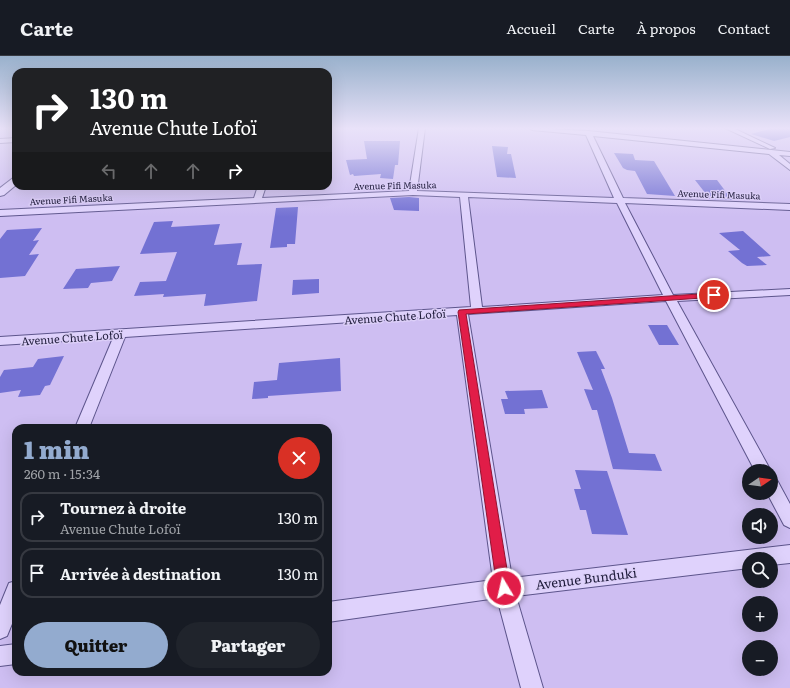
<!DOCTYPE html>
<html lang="fr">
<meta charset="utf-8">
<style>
:root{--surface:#171b24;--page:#20242c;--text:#f1f3f6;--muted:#9ea1a6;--line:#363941;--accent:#93abcf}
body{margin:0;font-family:Literata,serif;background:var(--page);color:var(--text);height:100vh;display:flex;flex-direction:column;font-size:15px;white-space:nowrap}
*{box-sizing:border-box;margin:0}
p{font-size:13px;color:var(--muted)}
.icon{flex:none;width:22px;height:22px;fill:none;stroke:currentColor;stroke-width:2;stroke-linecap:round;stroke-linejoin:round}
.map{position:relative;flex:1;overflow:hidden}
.sheet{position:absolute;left:12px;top:368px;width:320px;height:252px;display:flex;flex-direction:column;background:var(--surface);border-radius:12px;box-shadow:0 4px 16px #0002}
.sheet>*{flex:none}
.guide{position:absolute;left:12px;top:12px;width:320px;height:122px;border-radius:12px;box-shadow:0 4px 16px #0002;background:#202124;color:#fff;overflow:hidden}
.needle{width:26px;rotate:77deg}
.tools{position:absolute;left:742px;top:408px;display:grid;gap:8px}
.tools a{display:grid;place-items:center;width:36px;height:36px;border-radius:50%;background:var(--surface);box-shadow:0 4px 16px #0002;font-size:20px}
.pin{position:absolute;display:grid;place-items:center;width:34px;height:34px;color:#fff;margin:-17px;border:2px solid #fff;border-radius:50%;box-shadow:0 1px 4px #0007}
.me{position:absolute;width:44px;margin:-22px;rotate:351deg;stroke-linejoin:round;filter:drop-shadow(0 0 3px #0008)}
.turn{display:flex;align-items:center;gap:14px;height:84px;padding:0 12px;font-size:18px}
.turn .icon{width:52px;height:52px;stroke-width:2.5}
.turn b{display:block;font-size:28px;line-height:34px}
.lanes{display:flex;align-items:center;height:38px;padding:0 12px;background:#0003;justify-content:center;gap:20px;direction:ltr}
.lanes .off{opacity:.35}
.round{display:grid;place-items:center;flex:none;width:42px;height:42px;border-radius:21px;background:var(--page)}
.overview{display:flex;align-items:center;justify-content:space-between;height:68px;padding:0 12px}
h1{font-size:24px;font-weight:800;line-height:30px;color:var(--accent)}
.button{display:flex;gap:8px;margin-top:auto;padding:8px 12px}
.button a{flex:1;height:46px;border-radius:24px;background:var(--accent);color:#111;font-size:16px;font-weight:800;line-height:46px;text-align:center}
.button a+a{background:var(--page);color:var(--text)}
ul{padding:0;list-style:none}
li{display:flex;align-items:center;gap:12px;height:50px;margin:0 8px 6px;padding:0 4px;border:2px solid var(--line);border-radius:12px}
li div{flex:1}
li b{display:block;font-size:15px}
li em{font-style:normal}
header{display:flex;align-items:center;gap:24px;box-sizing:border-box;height:56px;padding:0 20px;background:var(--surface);border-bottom:1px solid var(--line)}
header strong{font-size:19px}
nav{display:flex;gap:22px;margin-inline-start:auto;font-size:14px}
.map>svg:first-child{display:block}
</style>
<header>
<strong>Carte</strong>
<nav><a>Accueil</a><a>Carte</a><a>À propos</a><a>Contact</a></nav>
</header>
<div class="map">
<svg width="790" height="632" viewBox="0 0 790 632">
<rect width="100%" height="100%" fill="#cebef2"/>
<g fill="#7371d3">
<polygon points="774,72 790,72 790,81 774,85 751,78"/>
<polygon points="364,85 400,85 398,109 395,109 393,123 380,122 381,118 354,120 353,118 350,119 346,104 367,103"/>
<polygon points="492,90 508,91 507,98 511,98 516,122 497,121"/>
<polygon points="614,97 633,98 635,104 654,105 675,140 647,138 635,115 627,114 623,112"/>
<polygon points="695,124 717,124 732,144 710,143"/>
<polygon points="409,141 419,142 419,155 394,154 390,142"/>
<polygon points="298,151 295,188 287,188 287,191 270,192 276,152"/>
<polygon points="173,165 171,171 220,168 214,189 242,187 237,209 262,208 257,245 204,250 206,238 163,241 164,238 134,240 140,226 166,225 177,196 140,198 154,166"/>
<polygon points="42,172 33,185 39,184 29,199 39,198 25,220 0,222 0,183 7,174"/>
<polygon points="743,175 771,200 757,201 767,209 747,210 742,207 728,195 740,194 719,177"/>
<polygon points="120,210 112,225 91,227 88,232 63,233 76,213"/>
<polygon points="319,223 319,237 292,239 293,224"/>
<polygon points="648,269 667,269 679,289 659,289"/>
<polygon points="596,295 605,313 601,313 612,342 629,397 655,398 662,415 613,413 597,354 592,354 584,333 593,334 577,296"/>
<polygon points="64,300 50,329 45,330 40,339 18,341 21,334 0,337 0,321 4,314 33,311 38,303"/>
<polygon points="340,302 341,335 268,340 268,342 252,343 254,326 277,324 279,307"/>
<polygon points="542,334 548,352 524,353 525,358 505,358 501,343 508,343 505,335"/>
<polygon points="575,414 607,415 628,479 592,478 586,454 580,454 574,433 581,433"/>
</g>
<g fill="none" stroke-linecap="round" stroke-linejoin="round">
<g stroke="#5d558c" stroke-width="2">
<g id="minor">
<path d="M 419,72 L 425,72 L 417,135 L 614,142 L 586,79 L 532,74 L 529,72 L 588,75 L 790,96 L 790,100 L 779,99 L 790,108 L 790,114 L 769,98 L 593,80 L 623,142 L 790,148 L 790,154 L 625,147 L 673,239 L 790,233 L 790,239 L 677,245 L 771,415 L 755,415 L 666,245 L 468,258 L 512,522 L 790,489 L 790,507 L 771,509 L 771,503 L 749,503 L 749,512 L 516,540 L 543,632 L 521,632 L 497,542 L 328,566 L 328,546 L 493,524 L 457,259 L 125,281 L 89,372 L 75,372 L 113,282 L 0,289 L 0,281 L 471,251 L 460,141 L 413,139 L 0,160 L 0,154 L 254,142 L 258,130 L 266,130 L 262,142 L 409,135 ZM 468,141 L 617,147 L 663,239 L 482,251 Z"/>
<polygon points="725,72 733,72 775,92 770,93"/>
<polygon points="16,82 16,86 0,87 0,83"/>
<polygon points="771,422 777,424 790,448 790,472 784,469 767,437 771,437"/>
<polygon points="16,525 16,558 7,580 0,583 0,549 9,527"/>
<polygon points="16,588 16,608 0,610 0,590"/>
</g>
</g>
<g stroke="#5d558c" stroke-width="2">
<polygon id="tertiary" points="16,121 16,129 4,139 0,140 0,132 13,122"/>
</g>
<use href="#minor" fill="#dfd2fc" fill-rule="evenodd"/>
<use href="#tertiary" fill="#dfd2fc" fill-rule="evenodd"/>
</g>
<linearGradient id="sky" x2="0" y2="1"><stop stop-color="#99b1cc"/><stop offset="0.45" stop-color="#e9e2f9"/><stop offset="1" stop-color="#e9e2f9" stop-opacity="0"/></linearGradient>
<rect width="790" height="161" fill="url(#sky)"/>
<polygon fill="#e11d48" stroke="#92132f" points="714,237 718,239 717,241 466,258 510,532 508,537 504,538 499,537 497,532 458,256 459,254"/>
<g text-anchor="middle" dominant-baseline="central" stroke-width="3" stroke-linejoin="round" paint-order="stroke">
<g font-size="9" fill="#1e1b3a" stroke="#dccff8">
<text transform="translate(395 129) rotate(-1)">Avenue Fifi Masuka</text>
<text transform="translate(719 138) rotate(2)">Avenue Fifi Masuka</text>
<text transform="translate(71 143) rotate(-3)">Avenue Fifi Masuka</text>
</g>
<g font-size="11" fill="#1e1b3a" stroke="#dccff8">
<text transform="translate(395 260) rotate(-4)">Avenue Chute Lofoï</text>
<text transform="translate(72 281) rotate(-4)">Avenue Chute Lofoï</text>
</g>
<g font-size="13" fill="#1e1b3a" stroke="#dccff8">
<text transform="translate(586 522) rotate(-7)">Avenue Bunduki</text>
</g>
</g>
</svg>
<div class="tools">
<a><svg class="needle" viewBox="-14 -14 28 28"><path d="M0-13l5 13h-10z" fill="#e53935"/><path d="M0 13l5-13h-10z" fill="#9ea1a6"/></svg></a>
<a><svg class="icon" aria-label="sound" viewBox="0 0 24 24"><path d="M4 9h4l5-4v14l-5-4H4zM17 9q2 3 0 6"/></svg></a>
<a><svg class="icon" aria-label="search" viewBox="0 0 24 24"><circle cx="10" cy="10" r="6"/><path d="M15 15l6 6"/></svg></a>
<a>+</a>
<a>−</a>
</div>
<div class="pin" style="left:714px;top:239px;background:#d93025"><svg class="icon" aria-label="arrive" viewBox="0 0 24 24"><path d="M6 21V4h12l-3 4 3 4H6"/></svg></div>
<svg class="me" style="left:504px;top:532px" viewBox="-20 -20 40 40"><circle r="17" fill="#e11d48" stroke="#fff" stroke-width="3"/><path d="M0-11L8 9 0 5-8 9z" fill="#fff"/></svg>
<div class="guide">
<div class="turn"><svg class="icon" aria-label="right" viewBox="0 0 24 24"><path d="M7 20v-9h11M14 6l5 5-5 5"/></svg><div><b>130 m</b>Avenue Chute Lofoï</div></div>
<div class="lanes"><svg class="icon off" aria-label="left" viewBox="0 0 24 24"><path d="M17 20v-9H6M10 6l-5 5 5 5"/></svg><svg class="icon off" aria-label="ahead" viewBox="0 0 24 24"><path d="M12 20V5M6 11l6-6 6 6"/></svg><svg class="icon off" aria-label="ahead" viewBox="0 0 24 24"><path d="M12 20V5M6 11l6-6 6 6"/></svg><svg class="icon" aria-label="right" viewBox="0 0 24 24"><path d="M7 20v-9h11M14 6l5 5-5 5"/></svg></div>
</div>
<section class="sheet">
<div class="overview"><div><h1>1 min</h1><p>260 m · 15:34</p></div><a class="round" style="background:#d93025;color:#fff"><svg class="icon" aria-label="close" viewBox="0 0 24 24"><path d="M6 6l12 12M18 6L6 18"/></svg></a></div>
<ul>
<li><svg class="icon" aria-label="right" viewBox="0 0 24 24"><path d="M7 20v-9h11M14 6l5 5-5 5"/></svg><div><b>Tournez à droite</b><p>Avenue Chute Lofoï</p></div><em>130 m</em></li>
<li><svg class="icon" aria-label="arrive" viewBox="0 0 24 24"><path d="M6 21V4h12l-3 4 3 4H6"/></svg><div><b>Arrivée à destination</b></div><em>130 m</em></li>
</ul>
<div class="button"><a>Quitter</a><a>Partager</a></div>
</section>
</div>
